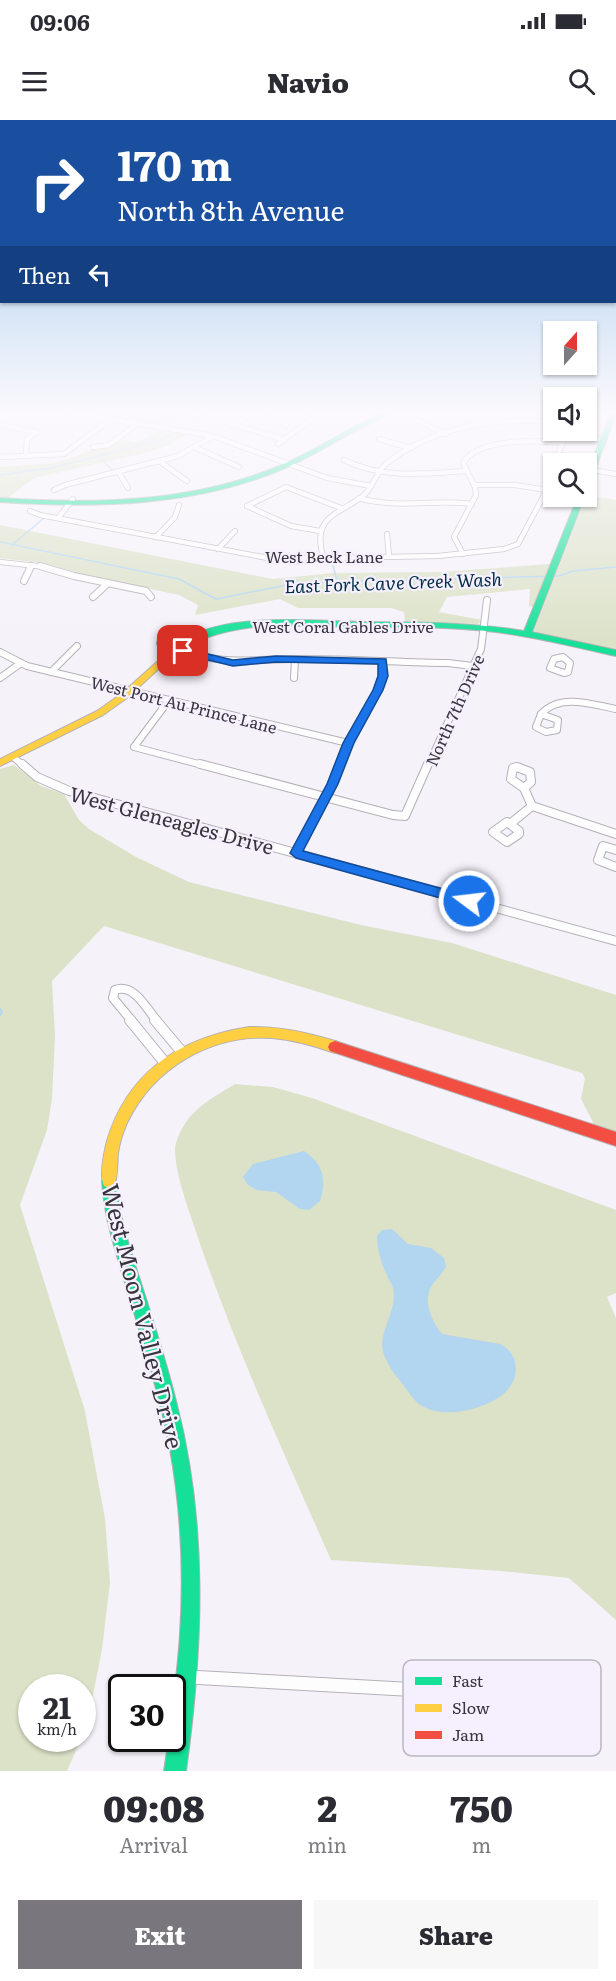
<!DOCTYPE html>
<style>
:root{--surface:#fff;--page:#f7f7f7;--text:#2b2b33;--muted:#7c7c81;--accent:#7a767d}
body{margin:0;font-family:Literata,serif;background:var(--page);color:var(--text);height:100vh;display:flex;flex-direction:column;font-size:22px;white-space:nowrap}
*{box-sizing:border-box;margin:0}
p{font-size:20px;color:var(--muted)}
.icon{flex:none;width:33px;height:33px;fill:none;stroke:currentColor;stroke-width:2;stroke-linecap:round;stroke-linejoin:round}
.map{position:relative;height:1651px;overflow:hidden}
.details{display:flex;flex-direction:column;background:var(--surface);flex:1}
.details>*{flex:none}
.hud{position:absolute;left:0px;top:0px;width:616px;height:183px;box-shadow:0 2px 4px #0004;background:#1a4fa0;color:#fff;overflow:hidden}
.needle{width:39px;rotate:21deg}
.fabs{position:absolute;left:543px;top:201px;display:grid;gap:12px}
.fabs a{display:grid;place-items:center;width:54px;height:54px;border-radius:0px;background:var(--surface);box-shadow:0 2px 4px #0004;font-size:30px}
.speed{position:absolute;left:18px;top:1554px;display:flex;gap:12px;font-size:30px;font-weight:700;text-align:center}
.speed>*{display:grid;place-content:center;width:78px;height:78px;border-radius:50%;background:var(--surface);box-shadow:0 2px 4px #0004;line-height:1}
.speed small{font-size:15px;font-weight:400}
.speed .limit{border:3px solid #111;border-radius:9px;background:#fff;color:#111}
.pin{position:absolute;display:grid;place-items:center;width:51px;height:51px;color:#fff;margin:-26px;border-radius:12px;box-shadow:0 3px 9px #0006}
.me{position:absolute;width:66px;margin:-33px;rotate:285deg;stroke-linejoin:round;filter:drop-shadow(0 0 4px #0008)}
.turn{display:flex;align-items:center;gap:21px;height:126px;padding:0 18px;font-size:27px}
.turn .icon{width:78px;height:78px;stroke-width:2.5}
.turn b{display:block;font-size:42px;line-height:51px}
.then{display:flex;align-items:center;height:57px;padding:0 18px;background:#0003;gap:12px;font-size:22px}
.eta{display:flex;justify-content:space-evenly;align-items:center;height:102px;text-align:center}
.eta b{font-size:36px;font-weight:800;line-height:42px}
.action{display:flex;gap:12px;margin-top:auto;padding:12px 18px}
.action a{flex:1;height:69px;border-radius:0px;background:var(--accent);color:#fff;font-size:24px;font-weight:800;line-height:69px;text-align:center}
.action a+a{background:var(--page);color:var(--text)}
.status{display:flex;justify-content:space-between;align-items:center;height:42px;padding:0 30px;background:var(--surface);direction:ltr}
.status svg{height:16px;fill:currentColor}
header{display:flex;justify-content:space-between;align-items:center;height:78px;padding:0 18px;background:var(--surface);font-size:27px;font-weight:800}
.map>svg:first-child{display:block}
</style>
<div class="status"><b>09:06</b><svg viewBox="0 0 49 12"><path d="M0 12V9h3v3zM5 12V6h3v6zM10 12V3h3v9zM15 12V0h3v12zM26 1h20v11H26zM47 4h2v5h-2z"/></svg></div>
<header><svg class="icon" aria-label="menu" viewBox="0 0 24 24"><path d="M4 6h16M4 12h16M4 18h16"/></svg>Navio<svg class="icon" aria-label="search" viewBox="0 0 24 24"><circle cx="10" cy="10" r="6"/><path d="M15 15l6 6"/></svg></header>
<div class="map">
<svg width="616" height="1651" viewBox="0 0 616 1651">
<rect width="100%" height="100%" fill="#f6f2fa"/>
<g fill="#dce2c8">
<polygon points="75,292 195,292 165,307"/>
<polygon points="164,308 191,312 168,325 145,333 34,358 0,384 0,347 55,343 71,338 118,319 135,322 146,318"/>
<polygon points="587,375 616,380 616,530 539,514 534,510"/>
<polygon points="0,405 273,459 333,453 441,452 550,444 533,487 529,486 530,469 447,477 439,492 482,500 478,504 405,502 404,492 391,488 298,488 280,479 195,495 198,485 179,475 89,456 43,443 0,438"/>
<polygon points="14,645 41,666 64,674 79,700 89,709 136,737 189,762 361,805 452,823 616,875 616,1019 592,1011 593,1002 581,979 585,958 582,953 104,806 52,861 55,916 52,979 47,1010 20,1085 85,1291 105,1399 110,1463 102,1529 88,1601 83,1614 82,1568 32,1568 32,1618 81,1619 67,1651 0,1651 0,649"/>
<path d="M 235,964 L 273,967 L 312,978 L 616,1090 L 616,1173 L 607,1177 L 616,1198 L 616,1500 L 569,1458 L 500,1451 L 331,1440 C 282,1329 231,1218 193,1103 C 187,1085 171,1040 176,1023 C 186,991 209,980 235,964 Z"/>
</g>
<g fill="#b2d5f0">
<path d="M 304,1031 C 323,1043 327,1060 320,1081 L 309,1090 L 300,1089 L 276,1072 L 257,1070 L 248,1065 L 243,1057 L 253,1044 Z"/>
<path d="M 392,1109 L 408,1124 L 431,1128 L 444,1138 L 446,1147 C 442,1154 435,1160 431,1167 C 423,1182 432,1202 442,1214 L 500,1224 C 522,1235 520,1262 501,1276 C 481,1290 445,1299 422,1286 C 414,1282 407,1269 401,1262 C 393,1253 383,1238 382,1226 C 382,1207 398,1186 393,1168 C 392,1163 388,1160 387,1155 C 381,1143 377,1129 377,1116 L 382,1110 Z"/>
</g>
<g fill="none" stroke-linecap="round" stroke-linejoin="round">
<g stroke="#b2d5f0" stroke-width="1.5">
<polyline points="99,336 113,351"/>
<polyline points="0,355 51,348 161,320 211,292"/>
<polyline points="0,422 179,459 216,479 297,463 559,456 573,451 616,447"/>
<polyline points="12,425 44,398"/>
<polyline points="331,439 337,460"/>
</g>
<polyline stroke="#b2d5f0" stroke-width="2" points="0,889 2,892 0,895"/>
<g stroke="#b4b1b7" stroke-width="6">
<g id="street-far4">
<polyline points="66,292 213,316 327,358 371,366"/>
<polyline points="468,292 483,304"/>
<polyline points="248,293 263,297"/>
<polyline points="301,294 304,292"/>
<polyline points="222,301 282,319"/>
<polyline points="418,301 445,314"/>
<polyline points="0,305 37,312"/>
<polyline points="234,305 254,292"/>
<polyline points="284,306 292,300"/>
<polyline points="566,314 604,320"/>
<polyline points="379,319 411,328"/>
<polyline points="278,324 321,292"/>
<polyline points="93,327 109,325 137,304"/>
<polyline points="196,328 239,347"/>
<polyline points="26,335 27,319 37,312"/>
<polyline points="0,337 64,334 111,299"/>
<path d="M 344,340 C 381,359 426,354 466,351"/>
<polyline points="159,341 187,361"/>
<polyline points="554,344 564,319"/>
<polyline points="593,350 616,354"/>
<polyline points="119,353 128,368"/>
<polyline points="474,365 515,365 547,370"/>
<polyline points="54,370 65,365 178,336 213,316"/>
<path d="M 359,378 C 396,389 434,379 472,384"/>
<polyline points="247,386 286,367 341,388"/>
<polyline points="247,386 291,406 320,411"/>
<polyline points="30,391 40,395 273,439 438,436 504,429 518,424 551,362 554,344"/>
<polyline points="58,398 73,379"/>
<polyline points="387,414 389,436"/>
<polyline points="156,417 175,397 179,385"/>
<polyline points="218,429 235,411"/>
<path d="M 463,434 L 454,417 L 476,375 L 475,367 L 463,343 C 478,318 537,320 562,323"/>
<path d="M 323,437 C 312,396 336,396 363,376 C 374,367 376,351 387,343 C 434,306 497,297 554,302"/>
<polyline points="0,442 46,447"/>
<polyline points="30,447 31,445"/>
</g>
</g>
<g stroke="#b4b1b7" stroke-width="8">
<g id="street-far3">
<polyline points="40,446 74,456 146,471 151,477"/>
<polyline points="24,461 31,446"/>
<polyline points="93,477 108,463"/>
<polyline points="160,523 172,529"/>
<path d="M 176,527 C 218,547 252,539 297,539 C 347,539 398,542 448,543 L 473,546"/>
<polyline points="0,532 27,546 348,623"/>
<polygon points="563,537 570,543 568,552 564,553 550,548 554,539"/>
<polyline points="51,552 77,526"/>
<polyline points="0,558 21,543"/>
<polyline points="294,558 295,539"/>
<polyline points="169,580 134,627 206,646"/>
<polygon points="541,594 558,600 557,610 546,612 536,607"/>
<path d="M 541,594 C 560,573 591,584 616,589"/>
<polyline points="13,637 24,646"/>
<path d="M 339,646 C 352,612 383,577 383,541"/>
<polyline points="428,646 481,529 487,480"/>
</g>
</g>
<g stroke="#b4b1b7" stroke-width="10">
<g id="street-far2">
<polyline points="22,644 37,657 69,671 616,821"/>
<polyline points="200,644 393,695 405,696 428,644"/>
<polygon points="517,647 530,652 531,662 524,668 511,659 513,648"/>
<polyline points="524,668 532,686 616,714"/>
<polygon points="507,702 519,711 519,714 507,722 493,712"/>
<polyline points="510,704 532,686"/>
<polyline points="616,730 603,726 598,740 616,747"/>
<polyline points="296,733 332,664 340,644"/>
<path d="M 132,901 L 113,878 L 115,870 C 134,863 146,888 157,901"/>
</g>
</g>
<g stroke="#b4b1b7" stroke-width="12">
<g id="street-far1">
<polyline points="130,900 166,944"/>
<polyline points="155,900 182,932"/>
</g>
</g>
<g stroke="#b4b1b7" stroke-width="15">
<polyline id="street" points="189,1557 546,1577"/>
</g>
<g stroke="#b4b1b7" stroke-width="2">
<g id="fast">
<path d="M 384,292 L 393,292 C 380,300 365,305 352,313 C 329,325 307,339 283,349 C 194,387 96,388 0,382 L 0,378 C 94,384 190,383 279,346 C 315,331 348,308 384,292 Z"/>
<polygon points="611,292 616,292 616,295 589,365 586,367 586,355"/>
<path d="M 578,376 L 585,376 L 532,512 L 616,530 L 616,536 C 576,527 536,517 496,512 C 446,506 396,507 346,507 C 284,506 234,499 178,531 L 171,529 C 213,490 307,501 361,502 C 416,502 470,502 524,511 Z"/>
<path d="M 109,1054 L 114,1056 L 116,1061 C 119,1096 130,1129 141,1163 C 154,1203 167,1244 177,1285 C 208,1406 203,1528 186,1651 L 164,1651 L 169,1618 L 172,1618 C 172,1584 178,1549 180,1514 C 184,1453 181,1390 170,1329 C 160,1277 144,1226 129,1176 C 118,1138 104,1100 102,1061 L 104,1056 Z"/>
</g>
</g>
<g stroke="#b4b1b7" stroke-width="2">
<g id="slow">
<polygon points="175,526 178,527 178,531 127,578 103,595 0,646 0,639 97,591 121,574"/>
<path d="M 249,907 C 279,906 306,912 335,921 L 340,923 L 342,927 L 340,931 L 335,933 C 315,926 294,920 272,918 C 211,914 153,948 127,1003 C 123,1012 119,1024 118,1034 C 117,1045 118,1056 114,1066 L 109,1068 L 104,1066 C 99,1054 104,1033 107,1021 C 128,951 180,918 249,907 Z"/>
</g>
</g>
<g stroke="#b4b1b7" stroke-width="2">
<polygon id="jam" points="335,921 616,1012 616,1026 330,931 328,927 330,923"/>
</g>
<use href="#street-far4" stroke="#fefdfe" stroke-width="4.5"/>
<use href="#street-far3" stroke="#fefdfe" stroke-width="6"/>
<use href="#street-far2" stroke="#fefdfe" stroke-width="8"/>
<use href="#street-far1" stroke="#fefdfe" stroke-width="10"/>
<use href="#street" stroke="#fefdfe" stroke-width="13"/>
<use href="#fast" fill="#16e098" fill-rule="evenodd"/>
<use href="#slow" fill="#ffcf43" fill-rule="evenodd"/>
<use href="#jam" fill="#f24e42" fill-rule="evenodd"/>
</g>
<linearGradient id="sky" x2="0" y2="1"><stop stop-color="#92c1eb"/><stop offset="0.56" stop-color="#fbf9fd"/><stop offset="1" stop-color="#fbf9fd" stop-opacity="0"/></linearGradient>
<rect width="616" height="523" fill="url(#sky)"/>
<polygon fill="#1a73e8" stroke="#114b97" stroke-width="1.5" points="183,528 233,540 276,536 386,539 388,556 383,570 354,623 338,664 303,731 473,777 475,781 473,784 469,786 296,738 290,733 327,664 343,623 373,570 378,556 378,544 276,542 233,546 179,533 179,529"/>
<g text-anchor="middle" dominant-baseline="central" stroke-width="4.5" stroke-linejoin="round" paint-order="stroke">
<g font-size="16" fill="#37343a" stroke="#f5effe">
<text x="324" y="436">West Beck Lane</text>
<text x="343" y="506">West Coral Gables Drive</text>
<text transform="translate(184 584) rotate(14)">West Port Au Prince Lane</text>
<text transform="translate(454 590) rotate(-66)">North 7th Drive</text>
</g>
<g font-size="18" font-style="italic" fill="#022d45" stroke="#f5effe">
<text transform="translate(393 462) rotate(-2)">East Fork Cave Creek Wash</text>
</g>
<g font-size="20" fill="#37343a" stroke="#f5effe">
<text transform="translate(172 699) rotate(15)">West Gleneagles Drive</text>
</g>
<g font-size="24" fill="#37343a" stroke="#f5effe">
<text transform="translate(144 1196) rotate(76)">West Moon Valley Drive</text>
</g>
</g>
<rect x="403" y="1540" width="198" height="96" rx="9" fill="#f5effe" stroke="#bcb7c3" stroke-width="1.5"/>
<rect x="415" y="1557" width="27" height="8" fill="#16e098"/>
<rect x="415" y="1584" width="27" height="8" fill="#ffcf43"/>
<rect x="415" y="1611" width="27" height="8" fill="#f24e42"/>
<g font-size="16" fill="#37343a">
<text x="452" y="1567">Fast</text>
<text x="452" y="1594">Slow</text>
<text x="452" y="1621">Jam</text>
</g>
</svg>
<div class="fabs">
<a><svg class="needle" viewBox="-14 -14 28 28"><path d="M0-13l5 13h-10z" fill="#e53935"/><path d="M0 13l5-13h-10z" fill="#7c7c81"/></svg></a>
<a><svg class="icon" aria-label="sound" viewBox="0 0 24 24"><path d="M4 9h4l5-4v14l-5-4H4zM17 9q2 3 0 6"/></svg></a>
<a><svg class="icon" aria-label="search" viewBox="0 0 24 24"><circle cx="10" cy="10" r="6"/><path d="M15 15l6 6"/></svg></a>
</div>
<div class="speed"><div>21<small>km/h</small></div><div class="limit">30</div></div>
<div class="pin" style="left:183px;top:531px;background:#d93025"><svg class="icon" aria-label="arrive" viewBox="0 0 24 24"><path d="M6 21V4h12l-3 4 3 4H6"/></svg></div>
<svg class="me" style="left:469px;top:781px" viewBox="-20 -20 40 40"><circle r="17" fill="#1a73e8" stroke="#fff" stroke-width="3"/><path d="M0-11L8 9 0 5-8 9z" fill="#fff"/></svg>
<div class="hud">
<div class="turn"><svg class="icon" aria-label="right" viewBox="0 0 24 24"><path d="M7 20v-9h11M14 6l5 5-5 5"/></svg><div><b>170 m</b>North 8th Avenue</div></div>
<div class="then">Then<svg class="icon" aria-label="left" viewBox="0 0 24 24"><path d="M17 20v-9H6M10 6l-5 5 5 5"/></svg></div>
</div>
</div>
<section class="details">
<div class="eta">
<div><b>09:08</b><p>Arrival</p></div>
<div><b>2</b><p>min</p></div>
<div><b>750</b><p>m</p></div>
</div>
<div class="action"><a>Exit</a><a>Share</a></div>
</section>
